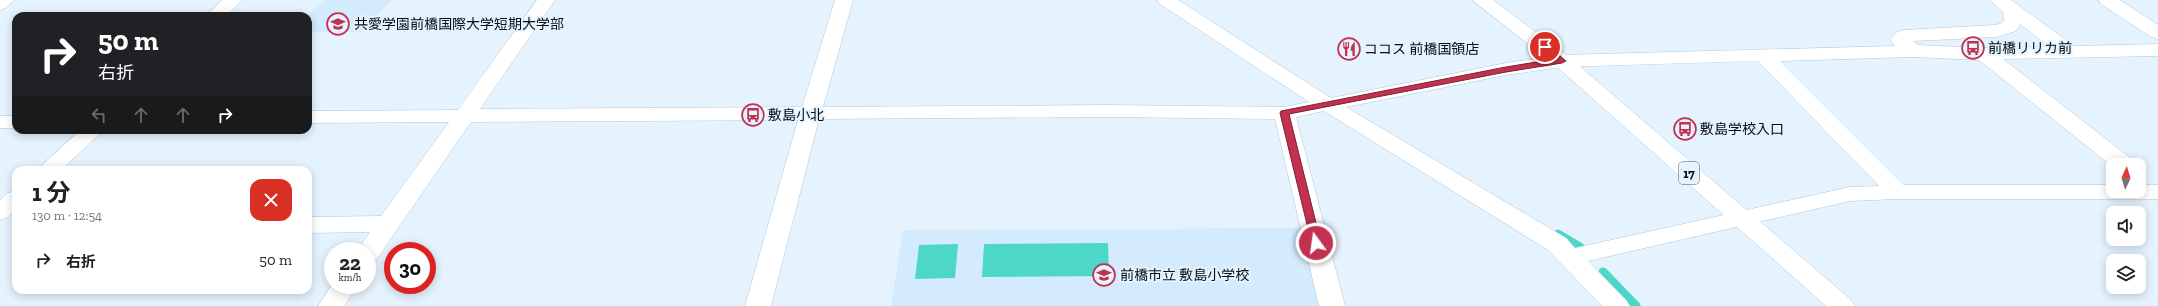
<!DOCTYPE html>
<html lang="ja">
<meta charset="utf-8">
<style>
:root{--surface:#fff;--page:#f2f2f2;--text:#222;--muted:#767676}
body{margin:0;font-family:"Zilla Slab","Noto Sans JP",serif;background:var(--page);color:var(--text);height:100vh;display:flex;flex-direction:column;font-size:15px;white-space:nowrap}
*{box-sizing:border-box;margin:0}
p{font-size:13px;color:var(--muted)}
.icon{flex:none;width:22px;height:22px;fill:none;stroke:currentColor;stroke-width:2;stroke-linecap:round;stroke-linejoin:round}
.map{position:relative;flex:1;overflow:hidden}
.drawer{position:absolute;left:12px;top:166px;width:300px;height:128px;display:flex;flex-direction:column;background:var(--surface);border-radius:12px;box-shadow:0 2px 10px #0003}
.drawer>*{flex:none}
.guide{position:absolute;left:12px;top:12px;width:300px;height:122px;border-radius:12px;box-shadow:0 2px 10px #0003;background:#202124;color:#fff;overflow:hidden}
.needle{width:26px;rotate:4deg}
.buttons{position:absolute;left:2106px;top:158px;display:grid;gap:8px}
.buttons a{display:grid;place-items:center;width:40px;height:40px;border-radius:8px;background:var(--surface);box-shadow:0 2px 10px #0003;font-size:20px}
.speed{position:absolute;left:324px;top:242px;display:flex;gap:8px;font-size:20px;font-weight:700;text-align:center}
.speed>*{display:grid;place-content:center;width:52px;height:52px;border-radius:50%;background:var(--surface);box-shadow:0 2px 10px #0003;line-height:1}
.speed small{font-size:10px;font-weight:400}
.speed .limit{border:6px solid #d22;background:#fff;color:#111}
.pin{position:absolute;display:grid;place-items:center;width:34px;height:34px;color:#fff;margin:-17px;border:2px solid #fff;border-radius:50%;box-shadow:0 1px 4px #0007}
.me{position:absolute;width:44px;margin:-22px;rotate:346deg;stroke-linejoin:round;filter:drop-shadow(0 0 3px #0008)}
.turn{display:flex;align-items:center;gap:14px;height:84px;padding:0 20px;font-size:18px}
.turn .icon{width:52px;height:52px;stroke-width:2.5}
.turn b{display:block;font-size:28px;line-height:34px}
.lanes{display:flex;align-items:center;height:38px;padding:0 20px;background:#0003;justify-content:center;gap:20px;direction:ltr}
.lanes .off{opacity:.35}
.round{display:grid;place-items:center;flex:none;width:42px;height:42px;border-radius:12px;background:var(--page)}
.head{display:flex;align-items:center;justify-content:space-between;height:68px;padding:0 20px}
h1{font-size:24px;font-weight:700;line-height:30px}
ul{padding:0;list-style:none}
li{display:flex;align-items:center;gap:12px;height:52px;padding:0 20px}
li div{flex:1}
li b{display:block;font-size:15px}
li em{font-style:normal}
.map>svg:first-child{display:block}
</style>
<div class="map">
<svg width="2158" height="306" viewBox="0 0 2158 306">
<rect width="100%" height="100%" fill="#e5f3fe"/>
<g fill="#d3ebfc">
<polygon points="325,0 391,0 361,32 308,32 308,16"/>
<polygon points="1301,228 1319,306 891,306 903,230"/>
</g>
<g fill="#4cd7c9">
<polygon points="1108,243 1109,276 982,277 984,244"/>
<polygon points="958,244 955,278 915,279 919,245"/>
</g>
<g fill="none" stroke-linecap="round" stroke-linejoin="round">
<g stroke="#4cd7c9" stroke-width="9">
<polyline points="1558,234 1580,247"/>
<polyline points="1603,272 1636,306"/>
</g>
<g stroke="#b1c7d8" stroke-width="1">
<g id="minor">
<polygon points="0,0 14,0 6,8 0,10"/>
<polygon points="222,0 242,0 226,16 206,16"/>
<path d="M 537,0 L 555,0 L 480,109 L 802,107 L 835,0 L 853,0 L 823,107 L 1106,105 L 1284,107 L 1309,102 L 1160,4 L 1157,0 L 1178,0 L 1331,98 L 1506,63 L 1562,55 L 1895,46 L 1890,39 L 1897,32 L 1904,30 L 1995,25 L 2002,23 L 2004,20 L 2003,12 L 1990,0 L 2011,0 L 2074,46 L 2158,44 L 2158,56 L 2003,59 L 2133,160 L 2136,165 L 2113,165 L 2113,167 L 1979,60 L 1913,57 L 1780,61 L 1904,185 L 2113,185 L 2113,191 L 2139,191 L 2139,185 L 2158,185 L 2158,199 L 1898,199 L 1850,201 L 1588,261 L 1626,300 L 1630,306 L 1602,306 L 1548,250 L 1324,111 L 1296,117 L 1345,306 L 1319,306 L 1275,119 L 1106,117 L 819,119 L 771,306 L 745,306 L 798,120 L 471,122 L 376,260 L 367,262 L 367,251 L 357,251 L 370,232 L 308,233 L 308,217 L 381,216 L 449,122 L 308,123 L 308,111 L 458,110 ZM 2020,24 L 2050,47 L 1984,48 L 1918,45 L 1913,41 L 1997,37 L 2016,31 ZM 1758,61 L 1879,186 L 1850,187 L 1575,248 L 1566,238 L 1346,107 L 1506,75 L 1562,67 Z"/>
<polygon points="2098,0 2120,0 2158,25 2158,39 2151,37 2101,4"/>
<rect x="0" y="116" width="16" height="12"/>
<polygon points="80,130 104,130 61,170 37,170"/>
<polygon points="16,191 16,210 8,217 0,220 0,200 8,193"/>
<polygon points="333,283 333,285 358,285 344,306 318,306"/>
</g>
</g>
<g stroke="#b1c7d8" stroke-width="1">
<polygon id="highway" points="1472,0 1493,0 1569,57 1851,300 1855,306 1826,306 1555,65"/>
</g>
<use href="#minor" fill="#fff" fill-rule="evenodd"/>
<use href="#highway" fill="#fff" fill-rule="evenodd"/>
</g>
<polygon fill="#c2314f" stroke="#7e2033" points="1542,45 1547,45 1566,61 1562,63 1506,72 1289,114 1321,243 1319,245 1312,245 1280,113 1281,111 1506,67 1555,59 1542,49"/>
<defs>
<g id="university-ring" transform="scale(1.15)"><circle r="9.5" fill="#e5f3fe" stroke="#c2314f" stroke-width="1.5"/><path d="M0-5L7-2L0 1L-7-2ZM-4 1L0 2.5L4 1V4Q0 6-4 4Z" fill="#c2314f"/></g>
<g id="bus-ring" transform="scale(1.15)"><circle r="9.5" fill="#e5f3fe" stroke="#c2314f" stroke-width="1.5"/><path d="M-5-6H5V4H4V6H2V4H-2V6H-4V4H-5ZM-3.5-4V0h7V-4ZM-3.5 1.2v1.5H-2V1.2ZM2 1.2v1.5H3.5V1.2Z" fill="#c2314f"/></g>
<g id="restaurant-ring" transform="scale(1.15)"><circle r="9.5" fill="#e5f3fe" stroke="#c2314f" stroke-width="1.5"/><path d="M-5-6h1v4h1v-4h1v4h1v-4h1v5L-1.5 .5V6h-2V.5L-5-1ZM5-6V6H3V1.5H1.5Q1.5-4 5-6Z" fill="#c2314f"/></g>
<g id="school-ring" transform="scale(1.15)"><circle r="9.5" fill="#e5f3fe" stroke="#c2314f" stroke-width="1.5"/><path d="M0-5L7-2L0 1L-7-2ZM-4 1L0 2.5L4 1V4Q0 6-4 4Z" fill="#c2314f"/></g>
</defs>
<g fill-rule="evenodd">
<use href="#university-ring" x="338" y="24"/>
<use href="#bus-ring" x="1973" y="48"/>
<use href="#restaurant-ring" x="1349" y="49"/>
<use href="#bus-ring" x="753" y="115"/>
<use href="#bus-ring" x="1685" y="129"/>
<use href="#school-ring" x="1104" y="275"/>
</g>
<g text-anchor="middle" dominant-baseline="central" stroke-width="4" stroke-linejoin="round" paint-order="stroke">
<rect fill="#e5f3fe" stroke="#4a535a" stroke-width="1" x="1679" y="162" width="20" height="22" rx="3"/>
<g font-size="13" font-weight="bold" fill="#070e14">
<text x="1689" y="173">17</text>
</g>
<g font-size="14" fill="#070e14" stroke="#e5f3fe" text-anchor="start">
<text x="354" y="24">共愛学園前橋国際大学短期大学部</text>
<text x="1988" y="48">前橋リリカ前</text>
<text x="1364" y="49">ココス 前橋国領店</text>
<text x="768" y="115">敷島小北</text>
<text x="1700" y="129">敷島学校入口</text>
<text x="1120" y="275">前橋市立 敷島小学校</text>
</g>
</g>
</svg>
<div class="buttons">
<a><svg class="needle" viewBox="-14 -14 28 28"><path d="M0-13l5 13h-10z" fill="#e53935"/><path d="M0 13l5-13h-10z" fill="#767676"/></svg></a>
<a><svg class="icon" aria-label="sound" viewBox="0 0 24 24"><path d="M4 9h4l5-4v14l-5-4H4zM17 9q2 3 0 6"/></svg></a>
<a><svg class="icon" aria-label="layers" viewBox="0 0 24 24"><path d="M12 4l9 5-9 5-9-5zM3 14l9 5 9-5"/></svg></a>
</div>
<div class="speed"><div>22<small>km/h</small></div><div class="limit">30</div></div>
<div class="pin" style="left:1545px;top:47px;background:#d93025"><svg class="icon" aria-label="arrive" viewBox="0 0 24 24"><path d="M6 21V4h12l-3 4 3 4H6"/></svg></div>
<svg class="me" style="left:1316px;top:243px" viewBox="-20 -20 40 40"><circle r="17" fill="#c2314f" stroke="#fff" stroke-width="3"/><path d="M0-11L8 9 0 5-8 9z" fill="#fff"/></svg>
<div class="guide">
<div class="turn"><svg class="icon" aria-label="right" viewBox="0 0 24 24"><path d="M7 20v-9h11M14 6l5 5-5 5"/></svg><div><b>50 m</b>右折</div></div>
<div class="lanes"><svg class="icon off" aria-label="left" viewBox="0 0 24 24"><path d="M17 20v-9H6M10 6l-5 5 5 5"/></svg><svg class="icon off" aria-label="ahead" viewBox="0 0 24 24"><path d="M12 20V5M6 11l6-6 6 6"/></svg><svg class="icon off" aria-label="ahead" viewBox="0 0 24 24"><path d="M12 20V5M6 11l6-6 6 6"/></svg><svg class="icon" aria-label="right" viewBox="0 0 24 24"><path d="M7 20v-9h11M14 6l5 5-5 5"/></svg></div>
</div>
<section class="drawer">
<div class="head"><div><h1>1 分</h1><p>130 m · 12:54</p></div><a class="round" style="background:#d93025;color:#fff"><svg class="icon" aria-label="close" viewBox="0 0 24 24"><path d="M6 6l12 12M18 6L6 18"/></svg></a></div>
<ul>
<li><svg class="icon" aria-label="right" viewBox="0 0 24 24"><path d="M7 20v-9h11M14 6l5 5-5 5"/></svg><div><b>右折</b></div><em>50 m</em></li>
</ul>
</section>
</div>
